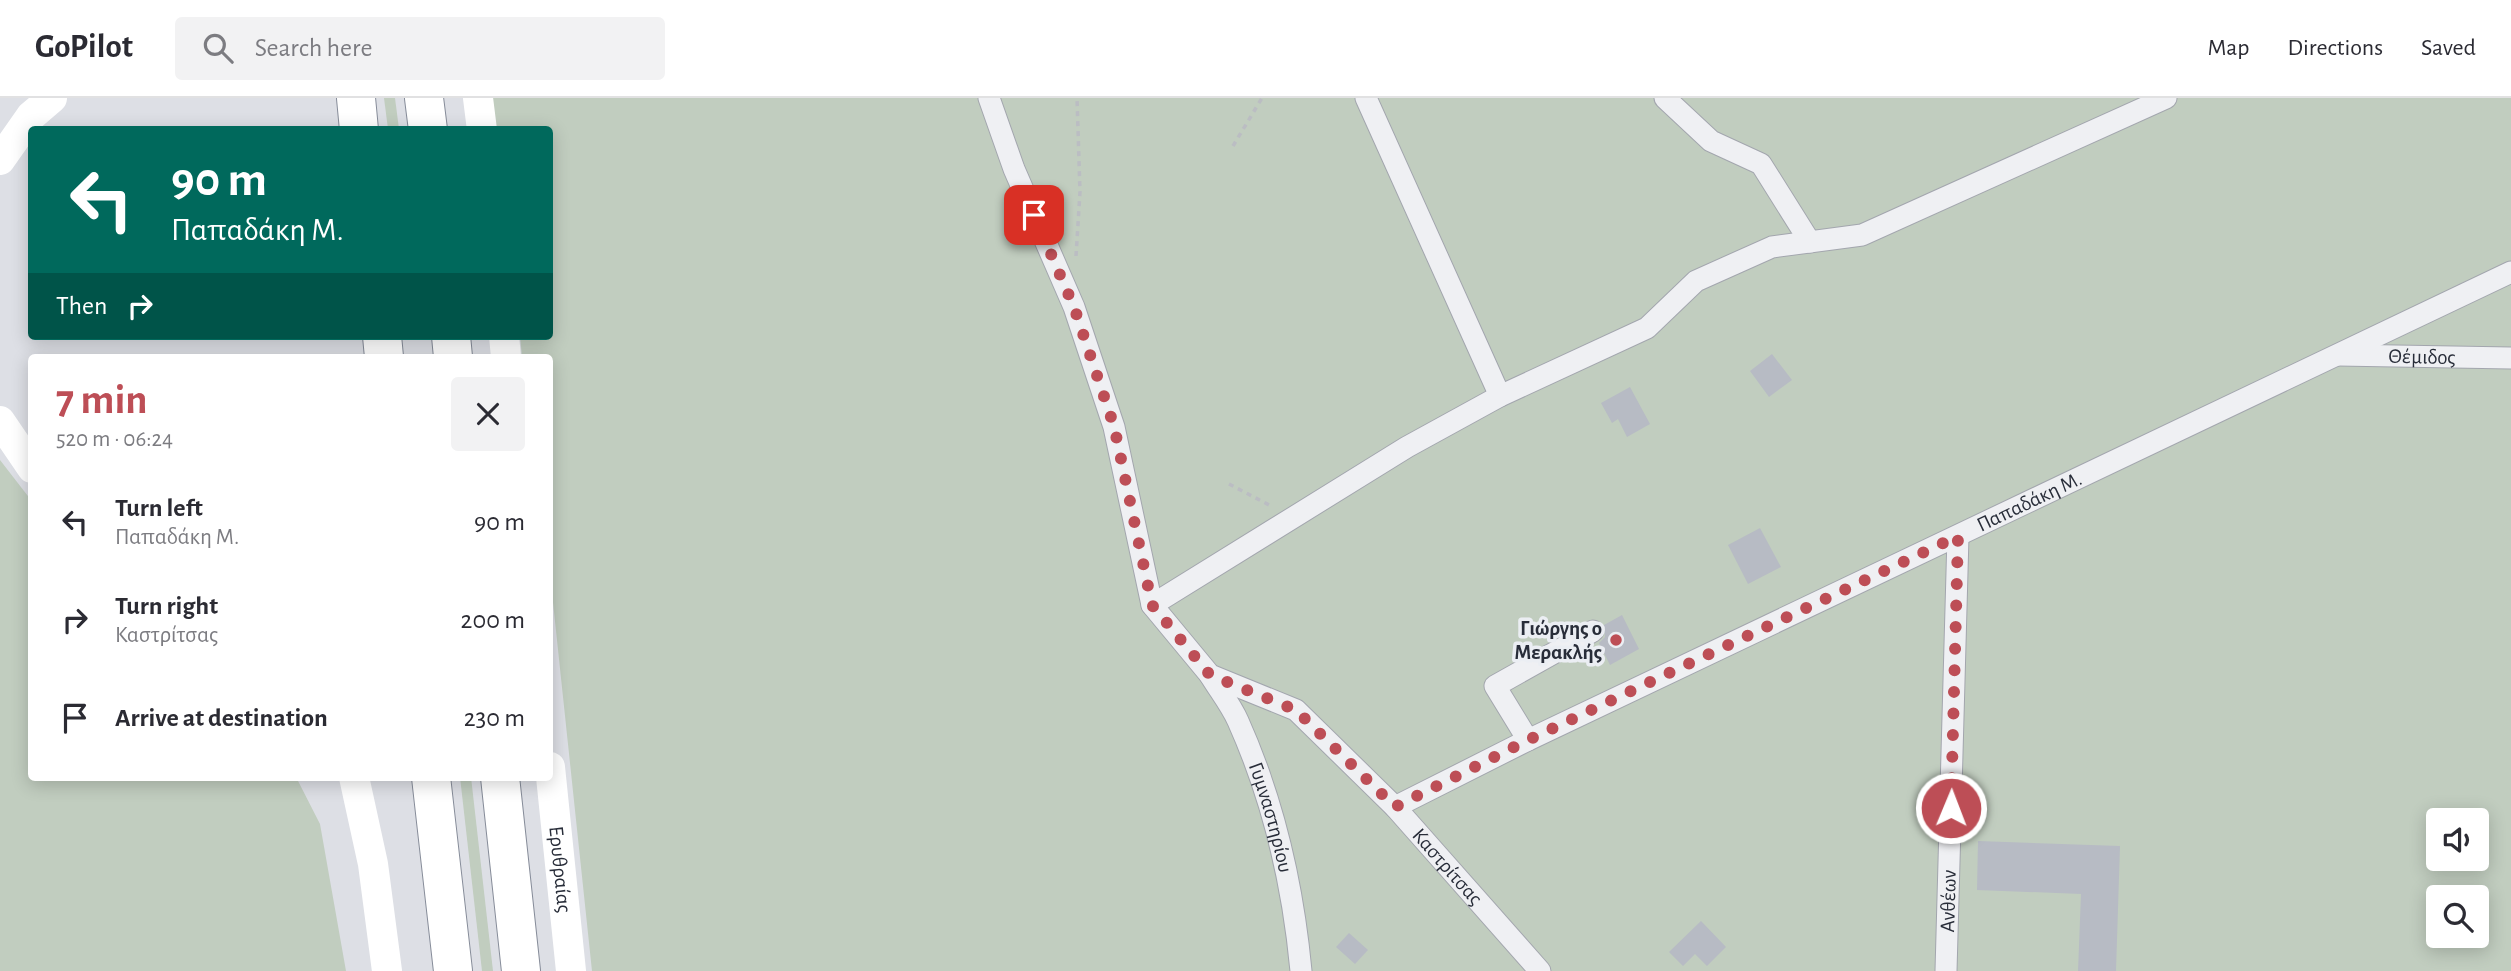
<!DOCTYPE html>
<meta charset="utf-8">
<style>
:root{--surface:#fff;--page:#f2f2f3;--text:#2b2b33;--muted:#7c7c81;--line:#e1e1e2;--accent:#bd4e56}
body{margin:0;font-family:"Alegreya Sans",sans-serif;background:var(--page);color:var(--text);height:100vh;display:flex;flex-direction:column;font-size:26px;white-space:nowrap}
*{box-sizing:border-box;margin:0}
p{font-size:23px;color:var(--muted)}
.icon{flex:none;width:38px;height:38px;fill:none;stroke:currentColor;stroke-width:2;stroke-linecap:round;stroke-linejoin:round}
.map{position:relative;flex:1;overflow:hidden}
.details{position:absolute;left:28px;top:256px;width:525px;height:427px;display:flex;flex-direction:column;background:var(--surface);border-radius:7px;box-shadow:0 4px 18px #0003}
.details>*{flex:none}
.hud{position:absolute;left:28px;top:28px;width:525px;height:214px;border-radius:7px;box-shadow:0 4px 18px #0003;background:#00695c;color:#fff;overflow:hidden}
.buttons{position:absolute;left:2426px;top:710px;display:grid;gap:14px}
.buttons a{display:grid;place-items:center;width:63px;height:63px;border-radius:7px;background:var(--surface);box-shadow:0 4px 18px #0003;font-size:35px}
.pin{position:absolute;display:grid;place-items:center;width:60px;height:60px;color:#fff;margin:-30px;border-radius:14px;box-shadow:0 4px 10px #0006}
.me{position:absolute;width:77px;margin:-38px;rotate:1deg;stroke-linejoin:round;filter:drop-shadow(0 0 5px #0008)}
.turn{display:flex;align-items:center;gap:24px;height:147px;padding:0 28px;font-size:32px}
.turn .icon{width:91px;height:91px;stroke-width:2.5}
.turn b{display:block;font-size:49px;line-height:60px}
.then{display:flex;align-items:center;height:66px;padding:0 28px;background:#0003;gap:14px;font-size:26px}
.round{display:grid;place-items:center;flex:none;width:74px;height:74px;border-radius:7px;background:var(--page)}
.head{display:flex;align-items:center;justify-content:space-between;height:119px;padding:0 28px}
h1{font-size:42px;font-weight:700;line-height:52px;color:var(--accent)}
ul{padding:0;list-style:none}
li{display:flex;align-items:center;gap:21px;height:98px;padding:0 28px}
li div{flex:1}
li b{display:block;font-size:26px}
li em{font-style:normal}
header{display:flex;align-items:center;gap:42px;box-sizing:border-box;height:98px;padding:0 35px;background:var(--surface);border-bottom:2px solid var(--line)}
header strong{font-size:33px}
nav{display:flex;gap:38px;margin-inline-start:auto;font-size:24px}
.search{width:490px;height:63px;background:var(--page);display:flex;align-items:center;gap:18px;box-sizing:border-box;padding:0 24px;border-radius:7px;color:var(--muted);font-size:26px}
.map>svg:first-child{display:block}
</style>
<header>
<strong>GoPilot</strong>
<div class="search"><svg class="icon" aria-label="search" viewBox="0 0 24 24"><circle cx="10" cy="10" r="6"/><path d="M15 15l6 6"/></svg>Search here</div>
<nav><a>Map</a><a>Directions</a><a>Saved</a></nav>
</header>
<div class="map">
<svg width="2511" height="873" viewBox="0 0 2511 873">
<rect width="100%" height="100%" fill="#dddfe5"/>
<g fill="#c1cdbf" fill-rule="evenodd">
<polygon points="384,0 395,0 399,31 388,31"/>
<path d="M 489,0 L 2511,0 L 2511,873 L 592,873 L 550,476 L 550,259 L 522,259 L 520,238 L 550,238 L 550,32 L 493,31 ZM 2438,723 L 2476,723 L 2476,761 L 2438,761 ZM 2438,800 L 2476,800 L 2476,838 L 2438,838 Z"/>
<polygon points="0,362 31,402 32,679 296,679 320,726 346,873 0,873"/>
<polygon points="460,679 471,679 493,873 482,873"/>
</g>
<g fill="#b7bbc4">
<polygon points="1772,256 1792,282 1769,299 1750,273"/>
<polygon points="1630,289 1650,326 1627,339 1618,321 1612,325 1601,305"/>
<polygon points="1760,430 1781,469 1748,486 1728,447"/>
<polygon points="1622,517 1639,551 1610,567 1599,545 1605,539 1604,527"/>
<polygon points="1978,743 2120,748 2116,873 2078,873 2081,796 1977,792"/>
<polygon points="1701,823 1726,849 1707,868 1695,856 1683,868 1669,854"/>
<polygon points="1349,835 1368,852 1355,866 1336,849"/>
</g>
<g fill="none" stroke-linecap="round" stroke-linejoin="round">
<g stroke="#a3a6ae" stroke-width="23">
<g id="street">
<path id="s1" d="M 989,0 L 1014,71 L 1074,209 L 1114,329 L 1152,507 L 1210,577 L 1296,612 L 1395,709 L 1540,873"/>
<polyline points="1366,0 1500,298"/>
<polyline points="1665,0 1711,43 1761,66 1810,144"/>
<path id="s2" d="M 2338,257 L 2511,260"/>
<polyline points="1152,507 1407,349 1500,298 1647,230 1696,183 1772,149 1862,137 2166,0"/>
<path id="s3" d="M 1210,577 C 1219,592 1231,607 1238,623 C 1273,701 1293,788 1301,873"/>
<polyline points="1528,642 1495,588 1593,533"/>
<path id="s4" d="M 1395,709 L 1528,642 L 2511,174"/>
<path id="s5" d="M 1946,873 L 1958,438"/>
</g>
</g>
<g stroke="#868c99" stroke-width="40">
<g id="highway">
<polyline points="356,0 359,32"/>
<polyline points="424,0 428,32"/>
<polyline points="382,238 384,259"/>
<polyline points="451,238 453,259"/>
<polyline points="431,679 453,873"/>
<polyline points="500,679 521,873"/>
</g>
</g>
<g stroke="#bbbdc3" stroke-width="3.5" stroke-dasharray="5 5" stroke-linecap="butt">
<polyline points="1233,48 1262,0"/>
<polyline points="1076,158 1080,94 1077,0"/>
<polyline points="1229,386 1271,408"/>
</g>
<use href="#street" stroke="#eff0f3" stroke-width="21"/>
<g stroke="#fff" stroke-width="30">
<polyline points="478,0 482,32"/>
<polyline points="0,62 31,18 52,0"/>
<polyline points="504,238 506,259"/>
<polyline points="0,323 32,370"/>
<path id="s6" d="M 550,669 L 571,873"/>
<polyline points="354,679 373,766 387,873"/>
</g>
<use href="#highway" stroke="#fff" stroke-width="38"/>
</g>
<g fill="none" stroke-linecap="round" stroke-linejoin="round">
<polyline stroke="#bd4e56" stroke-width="12" stroke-dasharray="0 21.6" points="1034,117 1074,209 1114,328 1152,507 1210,577 1296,612 1395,709 1528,642 1958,438 1951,710"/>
</g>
<circle fill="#bd4e56" stroke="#ebeef3" stroke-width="2.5" cx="1616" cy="542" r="7"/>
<g text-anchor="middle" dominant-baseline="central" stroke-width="7" stroke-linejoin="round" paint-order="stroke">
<g font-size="21" fill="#282d39" stroke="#ebeef3">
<text stroke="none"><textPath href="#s2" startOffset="84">Θέμιδος</textPath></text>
<text stroke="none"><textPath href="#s4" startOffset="704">Παπαδάκη Μ.</textPath></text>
<text stroke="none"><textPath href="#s3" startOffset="156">Γυμναστηρίου</textPath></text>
<text stroke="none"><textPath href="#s1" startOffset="936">Καστρίτσας</textPath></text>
<text stroke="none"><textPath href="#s6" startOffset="103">Ερυθραίας</textPath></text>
<text stroke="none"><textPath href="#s5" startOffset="70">Ανθέων</textPath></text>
</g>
<g font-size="21" font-weight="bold" fill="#282d39" stroke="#ebeef3" text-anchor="end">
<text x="1602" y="530">Γιώργης ο<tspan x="1602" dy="24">Μερακλής</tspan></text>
</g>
</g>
</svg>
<div class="buttons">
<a><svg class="icon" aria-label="sound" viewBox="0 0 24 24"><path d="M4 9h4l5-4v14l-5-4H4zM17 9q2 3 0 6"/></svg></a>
<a><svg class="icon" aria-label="search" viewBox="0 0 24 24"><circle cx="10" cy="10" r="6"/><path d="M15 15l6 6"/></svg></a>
</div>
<div class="pin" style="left:1034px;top:117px;background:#d93025"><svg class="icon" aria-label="arrive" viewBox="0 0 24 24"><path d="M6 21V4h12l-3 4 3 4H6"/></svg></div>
<svg class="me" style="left:1951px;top:710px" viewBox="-20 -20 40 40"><circle r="17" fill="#bd4e56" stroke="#fff" stroke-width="3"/><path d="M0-11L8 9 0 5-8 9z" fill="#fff"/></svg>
<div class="hud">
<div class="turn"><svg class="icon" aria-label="left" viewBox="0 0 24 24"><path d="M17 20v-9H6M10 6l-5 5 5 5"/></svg><div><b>90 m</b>Παπαδάκη Μ.</div></div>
<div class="then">Then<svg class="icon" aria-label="right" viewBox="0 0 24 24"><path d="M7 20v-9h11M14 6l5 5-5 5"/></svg></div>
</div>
<section class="details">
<div class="head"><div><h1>7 min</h1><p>520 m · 06:24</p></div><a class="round"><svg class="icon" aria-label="close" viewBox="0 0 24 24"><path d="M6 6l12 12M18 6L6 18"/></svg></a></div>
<ul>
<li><svg class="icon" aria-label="left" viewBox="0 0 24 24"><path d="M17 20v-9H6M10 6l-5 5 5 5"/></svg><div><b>Turn left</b><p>Παπαδάκη Μ.</p></div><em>90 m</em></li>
<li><svg class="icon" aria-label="right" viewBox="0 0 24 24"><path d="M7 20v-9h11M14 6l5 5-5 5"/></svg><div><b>Turn right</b><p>Καστρίτσας</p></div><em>200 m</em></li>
<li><svg class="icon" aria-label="arrive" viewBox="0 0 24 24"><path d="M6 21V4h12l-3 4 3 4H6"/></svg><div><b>Arrive at destination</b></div><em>230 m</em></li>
</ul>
</section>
</div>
